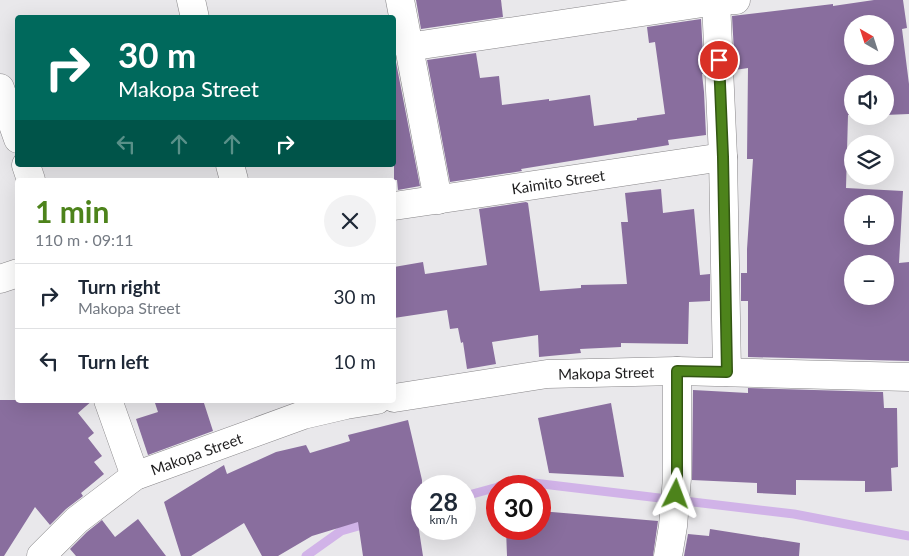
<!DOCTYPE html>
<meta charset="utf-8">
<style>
:root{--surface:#fff;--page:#f2f2f3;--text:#1f2937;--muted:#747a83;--line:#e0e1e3;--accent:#4d831b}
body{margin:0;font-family:Lato,sans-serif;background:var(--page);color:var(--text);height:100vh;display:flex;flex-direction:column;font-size:19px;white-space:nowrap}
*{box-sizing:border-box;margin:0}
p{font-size:16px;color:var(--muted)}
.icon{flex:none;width:28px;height:28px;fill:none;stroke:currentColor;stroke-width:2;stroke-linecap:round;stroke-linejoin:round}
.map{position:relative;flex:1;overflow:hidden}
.sheet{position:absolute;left:15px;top:178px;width:381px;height:225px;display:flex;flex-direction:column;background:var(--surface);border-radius:5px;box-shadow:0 5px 20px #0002}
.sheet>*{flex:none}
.guide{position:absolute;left:15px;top:15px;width:381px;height:152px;border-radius:5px;box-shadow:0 5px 20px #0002;background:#00695c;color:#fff;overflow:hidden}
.needle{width:32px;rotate:321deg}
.controls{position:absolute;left:844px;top:15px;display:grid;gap:10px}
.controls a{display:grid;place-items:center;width:50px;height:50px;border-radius:50%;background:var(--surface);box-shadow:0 5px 20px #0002;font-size:25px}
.speed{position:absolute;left:411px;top:475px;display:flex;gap:10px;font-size:25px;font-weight:700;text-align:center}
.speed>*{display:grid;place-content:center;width:65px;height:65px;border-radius:50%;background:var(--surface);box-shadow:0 5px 20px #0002;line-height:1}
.speed small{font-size:12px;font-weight:400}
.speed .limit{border:8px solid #d22;background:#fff;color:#111}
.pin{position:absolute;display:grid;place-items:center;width:42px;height:42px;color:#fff;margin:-21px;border:2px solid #fff;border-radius:50%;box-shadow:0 1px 5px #0007}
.me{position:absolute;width:55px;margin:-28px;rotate:3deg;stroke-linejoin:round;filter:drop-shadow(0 0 4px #0008)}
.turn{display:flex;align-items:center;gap:18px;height:105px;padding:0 20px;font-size:22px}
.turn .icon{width:65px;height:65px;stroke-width:2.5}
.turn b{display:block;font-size:35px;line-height:42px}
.lanes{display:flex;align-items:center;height:48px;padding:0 20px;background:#0003;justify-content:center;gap:25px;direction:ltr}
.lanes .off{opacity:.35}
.round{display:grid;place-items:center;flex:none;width:52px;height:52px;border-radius:26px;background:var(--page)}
.summary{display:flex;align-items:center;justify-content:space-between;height:85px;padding:0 20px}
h1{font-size:30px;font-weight:700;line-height:38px;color:var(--accent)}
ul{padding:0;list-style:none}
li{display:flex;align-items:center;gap:15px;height:65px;padding:0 20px;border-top:1px solid var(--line)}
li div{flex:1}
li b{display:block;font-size:19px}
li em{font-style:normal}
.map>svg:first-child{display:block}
</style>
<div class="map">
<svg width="909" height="556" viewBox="0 0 909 556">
<rect width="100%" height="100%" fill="#e9e8eb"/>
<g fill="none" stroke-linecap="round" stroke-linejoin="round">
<g stroke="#d1b3e8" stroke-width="9">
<polyline points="499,486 517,481 794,514 909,536"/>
<polyline points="465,496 498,487"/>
<polyline points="406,513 422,508"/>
<polyline points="306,556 341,531 369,523"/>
</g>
</g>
<g fill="#896e9e" fill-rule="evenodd">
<polygon points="416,0 501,0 503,17 421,29"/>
<path d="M 874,0 L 903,0 L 907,28 L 902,29 L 909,84 L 909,114 L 885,115 L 885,84 L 852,84 L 852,115 L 848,115 L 846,188 L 903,191 L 899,263 L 909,262 L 909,361 L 748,357 L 748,301 L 741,301 L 741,273 L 747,273 L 747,249 L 753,159 L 747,159 L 748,68 L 735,70 L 732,16 L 833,4 L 833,6 ZM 852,24 L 885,24 L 885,56 L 852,56 ZM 852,204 L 885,204 L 885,236 L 852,236 ZM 852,264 L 885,264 L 885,296 L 852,296 Z"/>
<polygon points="701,19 704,73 702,74 704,92 706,135 668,140 669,145 521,169 522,171 450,182 427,60 476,53 480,78 499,76 502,105 549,99 549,101 590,95 594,126 637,120 637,118 665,114 655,42 649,43 647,27"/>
<polygon points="394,52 420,186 398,190 397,180 394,180"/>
<polygon points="661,189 663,213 694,209 700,275 710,274 710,301 689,302 688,344 621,343 621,347 580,349 581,353 539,357 538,335 492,342 496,364 467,369 463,342 461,343 458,328 450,329 447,310 394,318 394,267 423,262 425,274 487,265 479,209 526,202 528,203 540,291 581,288 581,285 627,284 621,222 628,222 625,193"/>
<polygon points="748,388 883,392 884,408 897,408 898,467 891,468 892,491 865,492 865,481 796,480 796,495 757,493 757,483 692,480 693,390 748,393"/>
<polygon points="0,400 93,400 78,413 94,433 88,438 102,456 94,462 104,474 81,493 83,496 66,509 50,525 35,507 4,556 0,556"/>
<polygon points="154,400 203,400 213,431 148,455 136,419 158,412"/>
<polygon points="611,403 624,477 549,473 538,418"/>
<polygon points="408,420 422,480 422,496 414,498 423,556 363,556 358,522 312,536 278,556 262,556 244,523 191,556 181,556 164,502 224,465 227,474 276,452 306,445 310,453 350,441 348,435"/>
<polygon points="540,511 658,521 653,556 507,556 506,529 540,529"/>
<polygon points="138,519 166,556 76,556 70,549 87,532 102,520 115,537"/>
<polygon points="710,529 800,543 799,556 684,556 688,534 709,536"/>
</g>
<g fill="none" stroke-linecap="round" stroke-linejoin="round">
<g stroke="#888689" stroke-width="29">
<g id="street">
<polyline points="191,0 195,18"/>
<polyline points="400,0 438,200"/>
<polyline points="716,1 723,157 727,372"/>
<polyline points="408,47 716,1 736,0"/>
<polyline points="0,88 18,139"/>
<polyline points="26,165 31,180"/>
<polyline points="230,165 234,180"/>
<path id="s1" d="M 394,206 L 723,157"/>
<polyline points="0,279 18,273"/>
<path id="s2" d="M 394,398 L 547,374 L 677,371 L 909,377"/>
<polyline points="108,400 135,476"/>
<path id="s3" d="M 41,556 L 77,520 L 135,476 L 303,415 L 346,405 L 377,400"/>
<polyline points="668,556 673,526 677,478 677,371"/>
</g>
</g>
<use href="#street" stroke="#fff" stroke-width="28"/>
</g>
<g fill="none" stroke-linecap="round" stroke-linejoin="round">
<g stroke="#325512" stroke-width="12">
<polyline id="route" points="676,494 677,478 677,371 727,372 723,157 719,60"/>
</g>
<use href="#route" stroke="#4d831b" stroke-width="9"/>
</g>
<g text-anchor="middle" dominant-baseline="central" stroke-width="4.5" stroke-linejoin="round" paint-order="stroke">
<g font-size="15" fill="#1e1d1e" stroke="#f7f5f8">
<text stroke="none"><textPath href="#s1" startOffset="166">Kaimito Street</textPath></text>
<text stroke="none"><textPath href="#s2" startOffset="214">Makopa Street</textPath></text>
<text stroke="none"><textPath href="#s3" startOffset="189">Makopa Street</textPath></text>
</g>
</g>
</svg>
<div class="controls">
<a><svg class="needle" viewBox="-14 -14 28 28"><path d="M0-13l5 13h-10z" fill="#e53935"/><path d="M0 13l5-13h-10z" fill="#747a83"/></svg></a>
<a><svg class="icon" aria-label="sound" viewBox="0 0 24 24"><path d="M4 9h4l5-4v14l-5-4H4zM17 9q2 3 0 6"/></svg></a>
<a><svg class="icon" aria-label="layers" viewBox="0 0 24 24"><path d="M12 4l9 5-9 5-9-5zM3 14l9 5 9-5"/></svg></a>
<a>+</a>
<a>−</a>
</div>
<div class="speed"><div>28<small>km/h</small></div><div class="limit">30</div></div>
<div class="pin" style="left:719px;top:60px;background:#d93025"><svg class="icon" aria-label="arrive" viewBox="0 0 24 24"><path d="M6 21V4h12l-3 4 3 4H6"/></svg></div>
<svg class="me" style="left:676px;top:494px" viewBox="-20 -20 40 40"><path d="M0-17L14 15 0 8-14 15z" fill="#4d831b" stroke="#fff" stroke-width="4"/></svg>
<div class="guide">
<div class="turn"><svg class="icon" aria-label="right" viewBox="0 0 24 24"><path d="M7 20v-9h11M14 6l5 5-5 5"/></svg><div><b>30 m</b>Makopa Street</div></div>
<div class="lanes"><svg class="icon off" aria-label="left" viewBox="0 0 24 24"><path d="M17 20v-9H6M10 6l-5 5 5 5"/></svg><svg class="icon off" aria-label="ahead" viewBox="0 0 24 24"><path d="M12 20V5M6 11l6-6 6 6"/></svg><svg class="icon off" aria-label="ahead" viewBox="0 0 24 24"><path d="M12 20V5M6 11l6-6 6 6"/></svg><svg class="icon" aria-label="right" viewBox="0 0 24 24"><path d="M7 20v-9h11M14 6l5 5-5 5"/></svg></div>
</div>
<section class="sheet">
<div class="summary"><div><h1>1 min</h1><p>110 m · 09:11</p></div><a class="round"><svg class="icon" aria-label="close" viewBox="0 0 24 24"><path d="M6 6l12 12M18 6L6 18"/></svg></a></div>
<ul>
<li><svg class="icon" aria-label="right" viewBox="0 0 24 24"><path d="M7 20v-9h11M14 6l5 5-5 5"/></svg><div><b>Turn right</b><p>Makopa Street</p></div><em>30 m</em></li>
<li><svg class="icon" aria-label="left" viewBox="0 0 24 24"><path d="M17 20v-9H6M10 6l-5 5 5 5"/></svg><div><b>Turn left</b></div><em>10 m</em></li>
</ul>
</section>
</div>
